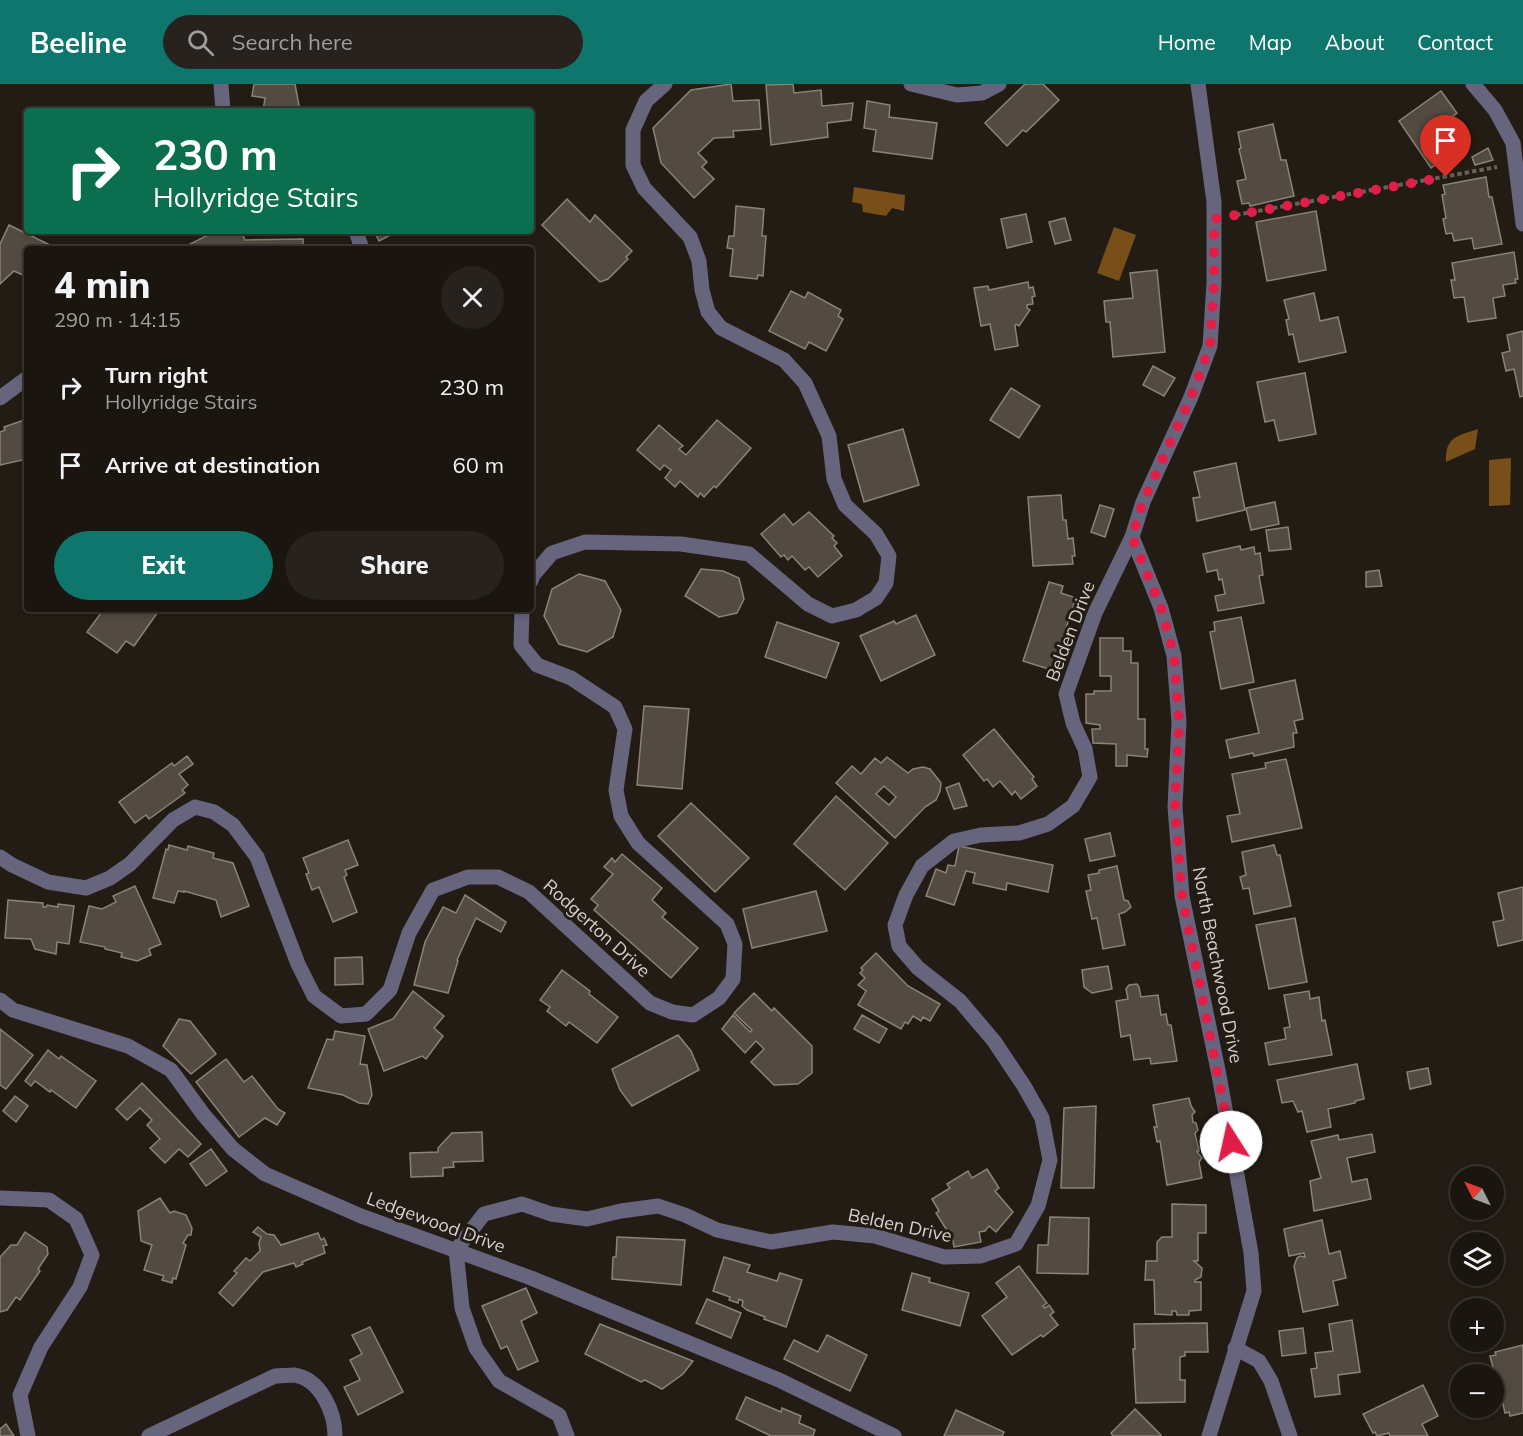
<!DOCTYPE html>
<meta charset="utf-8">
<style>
:root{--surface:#1a150f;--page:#27221d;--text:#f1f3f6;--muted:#9f9f9e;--line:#38342f;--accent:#0f766e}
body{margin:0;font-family:Mulish,sans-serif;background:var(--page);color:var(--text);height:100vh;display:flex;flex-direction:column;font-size:22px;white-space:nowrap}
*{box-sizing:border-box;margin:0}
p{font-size:20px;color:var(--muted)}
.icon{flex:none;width:33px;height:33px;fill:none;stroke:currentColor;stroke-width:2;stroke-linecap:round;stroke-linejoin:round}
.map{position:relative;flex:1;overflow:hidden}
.sheet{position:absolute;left:24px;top:162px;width:510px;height:366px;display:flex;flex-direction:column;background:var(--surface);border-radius:6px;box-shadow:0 3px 9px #0003,0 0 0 2px var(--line)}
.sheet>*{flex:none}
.guide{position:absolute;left:24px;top:24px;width:510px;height:126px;border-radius:6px;box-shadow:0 3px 9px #0003,0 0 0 2px var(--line);background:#0b6e4f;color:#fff;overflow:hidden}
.needle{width:39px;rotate:312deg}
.tools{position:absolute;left:1450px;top:1082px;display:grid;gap:12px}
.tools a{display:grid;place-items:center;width:54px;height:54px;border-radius:50%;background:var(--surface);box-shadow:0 3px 9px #0003,0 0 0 2px var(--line);font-size:30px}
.pin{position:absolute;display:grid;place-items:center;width:51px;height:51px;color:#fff;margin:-62px -26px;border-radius:50% 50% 50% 0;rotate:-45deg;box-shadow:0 0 6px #0007}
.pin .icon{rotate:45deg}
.me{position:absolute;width:66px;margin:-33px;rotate:350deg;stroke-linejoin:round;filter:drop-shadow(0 0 4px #0008)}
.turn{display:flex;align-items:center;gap:21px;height:126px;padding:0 30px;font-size:27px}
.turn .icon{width:78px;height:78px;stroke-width:2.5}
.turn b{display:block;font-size:42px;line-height:51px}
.round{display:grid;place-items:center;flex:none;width:63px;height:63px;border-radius:32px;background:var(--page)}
.headline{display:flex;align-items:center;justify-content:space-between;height:102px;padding:0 30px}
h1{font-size:36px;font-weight:800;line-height:45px}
.button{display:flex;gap:12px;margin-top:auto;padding:12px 30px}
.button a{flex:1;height:69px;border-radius:36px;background:var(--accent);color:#fff;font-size:24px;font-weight:800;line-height:69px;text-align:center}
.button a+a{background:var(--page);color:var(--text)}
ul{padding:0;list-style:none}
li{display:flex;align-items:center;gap:18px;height:78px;padding:0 30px}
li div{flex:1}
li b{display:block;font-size:22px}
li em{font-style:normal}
header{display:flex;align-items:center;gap:36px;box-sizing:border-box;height:84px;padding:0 30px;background:var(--accent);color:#fff}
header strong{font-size:28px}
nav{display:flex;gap:33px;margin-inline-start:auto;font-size:21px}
.search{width:420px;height:54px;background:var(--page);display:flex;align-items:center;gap:15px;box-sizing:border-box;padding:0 21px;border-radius:33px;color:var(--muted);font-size:22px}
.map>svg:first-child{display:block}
</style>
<header>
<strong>Beeline</strong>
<div class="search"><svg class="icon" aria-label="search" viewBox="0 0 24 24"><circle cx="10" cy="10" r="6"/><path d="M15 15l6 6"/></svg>Search here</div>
<nav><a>Home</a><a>Map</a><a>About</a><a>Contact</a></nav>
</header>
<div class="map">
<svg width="1523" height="1352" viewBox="0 0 1523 1352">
<rect width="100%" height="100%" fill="#231c14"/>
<g fill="#784f18">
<polygon points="854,103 905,111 904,127 892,124 886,132 863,128 862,120 852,118"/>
<polygon points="1114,143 1136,151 1119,197 1097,189"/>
<path d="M 1478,345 L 1475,365 L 1446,378 C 1445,353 1457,352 1478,345 Z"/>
<polygon points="1511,374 1510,421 1489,422 1489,376"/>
</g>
<g fill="#534b41" stroke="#8b8278" stroke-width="1.5" fill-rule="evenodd">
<polygon points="254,0 295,0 300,27 263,27 265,14 252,12"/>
<polygon points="731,0 733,17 759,16 761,45 733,47 734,53 714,54 698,69 707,78 702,83 714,95 694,114 661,79 653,44 691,6"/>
<polygon points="793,0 794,9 821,6 822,22 853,19 851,36 827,39 828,53 771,61 766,1"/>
<polygon points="1025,0 1043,0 1059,16 1026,48 1023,46 1007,62 985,39"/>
<polygon points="1441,7 1457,29 1451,34 1468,58 1431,84 1399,37"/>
<polygon points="867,17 890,21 889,33 937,39 932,75 873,67 876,46 864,44"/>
<polygon points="1273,40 1281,76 1286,76 1294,112 1250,122 1249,119 1242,120 1237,97 1246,95 1239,65 1241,64 1238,48"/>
<polygon points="1488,64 1493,76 1475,81 1472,73"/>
<polygon points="1486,93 1489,113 1492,113 1502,160 1474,165 1472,154 1454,157 1452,149 1446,150 1443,135 1446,134 1442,111 1445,110 1443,101"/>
<polygon points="567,115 590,138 595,131 632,167 626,173 628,175 608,195 600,198 542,141"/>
<polygon points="736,122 764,125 762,152 766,152 763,192 758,191 757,195 730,192 733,165 727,164 729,152 734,152"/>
<polygon points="1316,127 1326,186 1267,197 1256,138"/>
<polygon points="1026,130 1032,158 1007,164 1001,135"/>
<polygon points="1065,134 1071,156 1055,160 1049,138"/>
<polygon points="9,141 58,165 27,165 27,193 14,187 0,200 0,160"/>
<polygon points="216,147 241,147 245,156 303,155 303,165 190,165 188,161"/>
<polygon points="374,147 398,147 379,157"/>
<polygon points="1514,168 1518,195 1515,195 1516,199 1503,201 1505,212 1493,214 1496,234 1468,238 1464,213 1454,214 1451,196 1455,196 1452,179"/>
<polygon points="1157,186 1165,268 1113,273 1110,238 1106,238 1104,217 1133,214 1130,189"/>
<polygon points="1028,198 1029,204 1033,203 1035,212 1032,213 1033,220 1027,221 1027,224 1030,226 1019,242 1016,240 1015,242 1018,262 995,266 990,240 981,242 974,204 988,202 989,206"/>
<polygon points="791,207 805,214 808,208 841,226 838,232 843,235 826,267 809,258 805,265 769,247"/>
<polygon points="1314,209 1320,237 1338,233 1346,268 1299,278 1293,250 1289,251 1286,236 1289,235 1284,216"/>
<polygon points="1523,247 1523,312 1520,313 1514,285 1506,287 1502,269 1510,267 1507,251"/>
<polygon points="1153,282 1175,294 1164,312 1143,301"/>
<polygon points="1305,289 1316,350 1279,357 1274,336 1265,338 1257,298"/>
<polygon points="1011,304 1040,322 1019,354 990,336"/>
<polygon points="27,335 27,375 0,381 0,348 5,346 4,343"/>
<polygon points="717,336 751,364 716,404 714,402 704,413 700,409 698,413 680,397 675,403 665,394 671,386 664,381 660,386 637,366 659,341 683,362 679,365 686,371"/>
<polygon points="903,345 919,401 864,418 848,361"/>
<polygon points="1236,379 1245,426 1197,437 1193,414 1200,413 1194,388"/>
<polygon points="1061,411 1063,436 1066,436 1068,455 1073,454 1075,472 1072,472 1073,480 1033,482 1028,413"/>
<polygon points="1275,418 1279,440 1251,446 1246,424"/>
<polygon points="1100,421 1114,425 1105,453 1091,448"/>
<polygon points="809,428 834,452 832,454 837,459 834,462 842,472 818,493 809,483 805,486 792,472 788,476 784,471 781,473 761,450 784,430 793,441"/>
<polygon points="1288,443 1291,465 1269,467 1266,446"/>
<polygon points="1240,462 1241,466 1254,463 1255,470 1260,469 1263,491 1259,492 1264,519 1218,527 1215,512 1225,510 1222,495 1219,496 1217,486 1207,488 1203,470"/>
<polygon points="701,485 723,487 739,494 744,515 737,529 719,533 685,512"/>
<polygon points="1379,486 1382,502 1366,503 1366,488"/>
<polygon points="579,490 605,497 621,526 613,553 587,568 559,560 544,532 552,505"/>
<polygon points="1049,498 1063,502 1061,509 1076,514 1052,586 1023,577"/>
<polygon points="104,525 160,525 134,562 126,557 117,569 87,548"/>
<polygon points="916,531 935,571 881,597 860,552 894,537 896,540"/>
<polygon points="1241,533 1254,598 1221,605 1210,548 1215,547 1214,538"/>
<polygon points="777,538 839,559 826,594 765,573"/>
<polygon points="1100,554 1123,554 1123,567 1131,567 1131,579 1138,579 1138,635 1145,635 1145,665 1148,665 1147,673 1127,671 1127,682 1116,682 1116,660 1093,659 1092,645 1100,645 1100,641 1086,639 1086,610 1094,610 1094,607 1111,607 1111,592 1100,592"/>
<polygon points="1295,596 1303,635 1294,637 1297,649 1293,649 1294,663 1254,672 1253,669 1230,674 1226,656 1259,649 1249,606"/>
<polygon points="644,622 689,625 682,705 637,701"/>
<polygon points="994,645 1034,693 1032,695 1037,702 1021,715 1015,707 1012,711 1000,697 993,703 987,695 984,697 963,671"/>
<polygon points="187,672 193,680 179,690 188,701 182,706 185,709 149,735 146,731 135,739 119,718 172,679 174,682"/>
<path d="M 887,673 L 908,689 L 913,685 L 923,683 L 930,685 L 941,699 L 940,707 L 936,716 L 925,723 L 895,754 L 836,699 L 852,682 L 861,690 L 875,674 L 881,679 ZM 884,702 L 896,713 L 889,721 L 876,710 Z"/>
<polygon points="1286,675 1302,744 1232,758 1227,732 1240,730 1232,690 1266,684 1265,679"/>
<polygon points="959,699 967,722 954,725 946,704"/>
<polygon points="836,712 888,759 845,806 794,760"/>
<polygon points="691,719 749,774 715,808 658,752"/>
<polygon points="1110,749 1115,772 1090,777 1085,755"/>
<polygon points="348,756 358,781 345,786 347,791 344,793 357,828 333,838 319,803 312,806 306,790 309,789 303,774"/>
<polygon points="169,761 187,766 188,762 214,769 213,774 233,779 249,822 221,833 216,816 184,807 184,808 178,807 174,819 153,814 166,765 168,766"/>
<polygon points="1274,761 1277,771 1280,771 1291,822 1254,830 1249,804 1243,805 1240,793 1246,791 1242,768"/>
<polygon points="959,762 1053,781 1048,808 1007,799 1006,806 973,799 975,789 966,787 954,821 926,812 936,785 946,789 948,781 955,782"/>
<polygon points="622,770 662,804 652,816 666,829 662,833 698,864 671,894 594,826 598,821 591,815 613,790 604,783 612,774 615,778"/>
<polygon points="1117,782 1124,816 1128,817 1131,823 1125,828 1119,830 1125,861 1103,865 1097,834 1092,835 1086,807 1091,806 1088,791 1099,789 1099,786"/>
<polygon points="135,802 161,860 149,865 151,871 137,877 121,873 122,869 105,865 105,863 80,858 89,822 102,825 116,818 113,812"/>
<polygon points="1523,803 1523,856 1498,862 1493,838 1504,836 1498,809"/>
<polygon points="816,807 827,847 752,864 743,825"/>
<polygon points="465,811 506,838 501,848 476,834 457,876 458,877 448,909 414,901 425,858 443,823 456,829"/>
<polygon points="8,816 43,819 43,823 46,823 47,821 58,823 58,820 74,822 69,860 57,858 56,870 35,865 31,855 5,854"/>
<polygon points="1295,834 1307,898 1269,905 1256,841"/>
<polygon points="876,869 908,902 940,920 930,937 923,933 921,937 913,932 908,940 905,938 901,945 858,921 866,907 858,901 865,894 860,889 863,886 861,884"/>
<polygon points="362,873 363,900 335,901 335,874"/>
<polygon points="1108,882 1112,905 1092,909 1084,903 1082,886"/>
<polygon points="562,886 590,907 589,910 618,933 597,959 569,938 566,942 547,927 550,923 540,916"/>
<polygon points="1137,900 1139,903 1141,913 1158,911 1161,931 1166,930 1168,941 1171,941 1177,977 1151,980 1150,974 1134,976 1130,951 1121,953 1116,917 1128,915 1126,905 1129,901"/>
<polygon points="413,907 444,932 434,944 443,952 426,975 422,972 384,987 368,945 393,935"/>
<polygon points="1309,907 1310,915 1319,913 1322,937 1325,936 1332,971 1269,981 1265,959 1286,955 1284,944 1290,943 1284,911"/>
<polygon points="754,909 772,927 774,924 812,962 812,989 798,1000 774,1001 751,978 764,965 756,957 745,969 722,945 733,931 750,948 752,946 734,929"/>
<polygon points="862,931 887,945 879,959 854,945"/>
<polygon points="179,935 190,937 216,970 191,990 163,962"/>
<polygon points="0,945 33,971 6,1005 0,1001"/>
<polygon points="335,947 365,952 360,980 367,981 372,1011 368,1020 359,1019 343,1011 308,1004 327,955 333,956"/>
<polygon points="678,951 691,967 699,986 632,1022 620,1006 612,985"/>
<polygon points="48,966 59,975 61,972 96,997 76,1024 51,1006 50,1008 35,997 31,1002 25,997"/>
<polygon points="226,975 244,998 252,992 278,1025 285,1029 277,1041 265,1034 239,1053 196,998"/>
<polygon points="1357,980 1364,1015 1355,1017 1355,1019 1328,1025 1331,1043 1307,1048 1302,1027 1298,1028 1293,1017 1282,1019 1277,996"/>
<polygon points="1428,984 1431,1000 1410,1005 1407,988"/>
<polygon points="142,999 201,1060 188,1073 179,1065 165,1079 150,1064 160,1055 147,1041 152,1036 140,1024 127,1036 116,1025"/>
<polygon points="15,1012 28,1022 16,1038 3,1027"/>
<polygon points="1189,1014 1191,1022 1195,1028 1192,1031 1193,1038 1196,1039 1198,1046 1195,1049 1199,1067 1197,1067 1198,1069 1202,1074 1199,1078 1202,1094 1167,1101 1160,1057 1157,1058 1154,1043 1157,1043 1153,1021"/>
<polygon points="1096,1022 1094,1104 1061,1104 1064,1024"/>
<polygon points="482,1048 483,1077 453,1078 454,1083 443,1084 443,1092 411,1093 410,1069 438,1068 438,1064 452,1049"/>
<polygon points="1372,1050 1375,1068 1347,1074 1352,1098 1367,1095 1371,1115 1314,1127 1310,1097 1321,1094 1311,1057 1338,1051 1339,1056"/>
<polygon points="211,1065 227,1087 206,1102 190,1080"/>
<polygon points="987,1085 999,1104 995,1107 1013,1128 996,1148 989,1142 985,1147 979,1148 981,1158 954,1163 951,1147 948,1148 936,1129 939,1127 932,1115 950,1104 947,1100 968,1087 972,1094"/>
<polygon points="160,1114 170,1129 174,1127 186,1131 192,1144 191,1151 188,1151 183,1159 186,1161 176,1195 173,1194 172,1199 162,1196 164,1192 144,1186 152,1161 141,1157 138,1127"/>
<polygon points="1172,1120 1206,1121 1206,1149 1198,1149 1198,1177 1194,1177 1202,1184 1201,1193 1195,1196 1195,1198 1201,1198 1201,1226 1189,1227 1189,1231 1177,1231 1176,1227 1172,1227 1172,1231 1155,1230 1154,1196 1145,1196 1146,1177 1157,1177 1157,1158 1162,1153 1172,1153"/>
<polygon points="1050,1133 1089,1134 1088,1190 1037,1189 1038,1161 1048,1161"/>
<polygon points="1322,1136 1329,1170 1340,1167 1346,1194 1333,1197 1338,1221 1303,1228 1294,1182 1297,1174 1300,1172 1305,1173 1304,1169 1289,1172 1284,1145"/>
<polygon points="258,1143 267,1150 274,1151 281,1161 318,1149 321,1156 324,1154 327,1161 323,1162 325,1169 302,1178 303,1180 296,1183 294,1179 263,1188 233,1222 219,1209 237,1189 234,1187 246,1174 250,1177 260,1167 259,1159 261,1153 253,1148"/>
<polygon points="25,1148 47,1163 48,1170 38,1185 40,1187 20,1216 16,1213 7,1226 0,1228 0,1173 11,1161 17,1161"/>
<polygon points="617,1153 685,1156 681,1201 612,1195 613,1173 616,1173"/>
<polygon points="724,1173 750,1181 747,1188 777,1197 780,1189 802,1196 786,1243 764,1235 765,1233 747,1226 742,1222 743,1217 739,1215 738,1219 729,1216 730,1213 713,1207"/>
<polygon points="1019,1182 1047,1219 1043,1222 1045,1224 1049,1221 1054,1228 1050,1231 1058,1241 1043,1253 1041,1251 1012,1271 982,1232 1007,1213 996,1199"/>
<polygon points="912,1189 930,1194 929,1198 969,1209 960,1242 902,1226"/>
<polygon points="526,1204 537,1229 521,1237 538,1277 518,1286 507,1262 501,1265 482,1222"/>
<polygon points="707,1215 741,1229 731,1254 696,1239"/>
<polygon points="1352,1236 1360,1288 1338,1291 1340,1310 1315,1313 1311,1285 1317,1284 1315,1269 1333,1267 1329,1240"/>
<polygon points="1207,1239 1208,1268 1185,1268 1185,1272 1180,1273 1180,1296 1185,1296 1185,1318 1136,1319 1133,1265 1135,1265 1134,1240"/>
<polygon points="600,1240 693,1277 683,1290 662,1305 645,1296 641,1298 585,1270"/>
<polygon points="370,1243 403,1308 358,1331 344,1303 360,1296 350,1276 362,1270 352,1251"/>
<polygon points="1303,1244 1306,1269 1282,1272 1279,1247"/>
<polygon points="827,1251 867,1271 850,1307 784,1275 794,1256 818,1268"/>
<polygon points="1523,1261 1523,1329 1510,1332 1509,1328 1505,1329 1500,1307 1502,1306 1498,1290 1495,1291 1490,1272 1496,1271 1495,1268"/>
<polygon points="1423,1301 1438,1332 1422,1340 1428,1352 1390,1352 1389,1349 1377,1352 1375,1348 1373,1349 1363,1330"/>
<polygon points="746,1313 781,1328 782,1324 801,1332 799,1339 815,1346 813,1352 771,1352 736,1335"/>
<polygon points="1135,1325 1161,1351 1161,1352 1113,1352 1111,1349"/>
<polygon points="956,1326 1004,1348 1002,1352 944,1352"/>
<polygon points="6,1340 14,1352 0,1352 0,1345"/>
</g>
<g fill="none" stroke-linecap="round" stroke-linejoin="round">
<polyline stroke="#68625b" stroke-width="4" stroke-dasharray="4.5 3" stroke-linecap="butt" points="1236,131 1497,83"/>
<g stroke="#67647d" stroke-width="15">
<polyline points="221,0 223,27"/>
<polyline points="911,0 957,11 982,9 999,0"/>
<polyline points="1198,0 1214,118 1214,199 1210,262 1191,313 1143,418 1132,453 1161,524 1174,572 1179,638 1175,723 1182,812 1219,991 1251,1169 1254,1207 1209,1352"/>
<polyline points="1473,0 1495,26 1513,59 1523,140"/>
<polyline points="356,147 362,165"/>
<polyline points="0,314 27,294"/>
<polyline points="531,497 533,491 552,469 585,458 681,460 749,470 808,520 832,532 856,526 876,514 886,499 889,472 876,450 845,421 834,395 829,352 805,299 784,276 721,244 708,228 702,206 699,177 690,153 644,104 633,81 633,46 646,17 665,0"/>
<polyline points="0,773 12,781 48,798 86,804 110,794 130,780 173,736 195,723 214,728 233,741 257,773 298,880 314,912 341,932 366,930 390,906 409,849 433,806 468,793 498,793 529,808 650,919 672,928 693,931 719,914 733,895 735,860 727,840 638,759 621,732 616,706 625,645 615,623 571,594 537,581 521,561 522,525"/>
<polyline points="0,916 13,926 128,962 171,986 203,1030 233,1065 265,1090 361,1132 531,1194 779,1296 894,1352"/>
<polyline points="0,1114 49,1116 76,1135 92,1171 80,1203 41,1263 20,1311 28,1352"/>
<polyline points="1235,1264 1259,1277 1271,1297 1290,1352"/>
<path d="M 149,1352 L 275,1292 C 281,1292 288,1291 294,1291 C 321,1295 335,1329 335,1352"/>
<polyline points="567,1352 559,1331 499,1297 476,1264 462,1224 456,1166 484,1130 522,1120 551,1130 587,1135 621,1127 658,1122 685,1131 717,1146 771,1158 833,1148 875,1152 944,1173 981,1172 1016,1160 1038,1122 1050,1076 1042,1034 1024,1002 994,957 960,917 918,884 899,862 895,841 906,811 922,782 954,757 981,751 1019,749 1048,740 1073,722 1090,693 1085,665 1073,639 1066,610 1095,529 1132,453"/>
</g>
</g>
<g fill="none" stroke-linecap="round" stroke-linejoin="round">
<polyline stroke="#e11d48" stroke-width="10" stroke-dasharray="0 18" points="1231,1058 1182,812 1175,723 1179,638 1174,572 1161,524 1132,453 1143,418 1191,313 1210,262 1214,199 1214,135 1446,93"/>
</g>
<g text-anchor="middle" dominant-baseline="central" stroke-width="6" stroke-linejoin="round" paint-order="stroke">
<g font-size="18" fill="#d6d1cb" stroke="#231c14">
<text transform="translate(1070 547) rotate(-69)">Belden Drive</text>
<text transform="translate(597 844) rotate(42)">Rodgerton Drive</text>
<text transform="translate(1218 881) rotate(79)">North Beachwood Drive</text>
<text transform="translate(436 1138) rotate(20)">Ledgewood Drive</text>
<text transform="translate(900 1141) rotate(12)">Belden Drive</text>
</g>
</g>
</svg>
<div class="tools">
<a><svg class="needle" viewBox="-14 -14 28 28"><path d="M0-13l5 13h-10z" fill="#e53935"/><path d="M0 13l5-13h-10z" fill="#9f9f9e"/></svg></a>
<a><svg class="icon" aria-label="layers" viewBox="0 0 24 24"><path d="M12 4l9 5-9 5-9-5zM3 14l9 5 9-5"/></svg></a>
<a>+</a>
<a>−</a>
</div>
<div class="pin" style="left:1446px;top:93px;background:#d93025"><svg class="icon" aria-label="arrive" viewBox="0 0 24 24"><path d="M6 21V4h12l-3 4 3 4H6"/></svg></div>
<svg class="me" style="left:1231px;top:1058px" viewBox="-20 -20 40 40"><circle r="19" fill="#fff"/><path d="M0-13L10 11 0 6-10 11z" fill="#e11d48"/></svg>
<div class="guide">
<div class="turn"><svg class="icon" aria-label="right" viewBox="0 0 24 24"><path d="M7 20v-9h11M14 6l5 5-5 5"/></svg><div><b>230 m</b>Hollyridge Stairs</div></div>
</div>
<section class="sheet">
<div class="headline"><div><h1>4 min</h1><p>290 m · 14:15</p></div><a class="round"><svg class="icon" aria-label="close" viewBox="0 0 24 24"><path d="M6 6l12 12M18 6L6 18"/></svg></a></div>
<ul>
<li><svg class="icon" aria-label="right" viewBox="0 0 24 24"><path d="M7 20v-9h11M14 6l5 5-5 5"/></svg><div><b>Turn right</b><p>Hollyridge Stairs</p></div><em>230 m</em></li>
<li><svg class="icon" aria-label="arrive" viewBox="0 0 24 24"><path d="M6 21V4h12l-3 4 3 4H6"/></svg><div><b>Arrive at destination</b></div><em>60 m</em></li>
</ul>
<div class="button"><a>Exit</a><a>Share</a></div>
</section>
</div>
